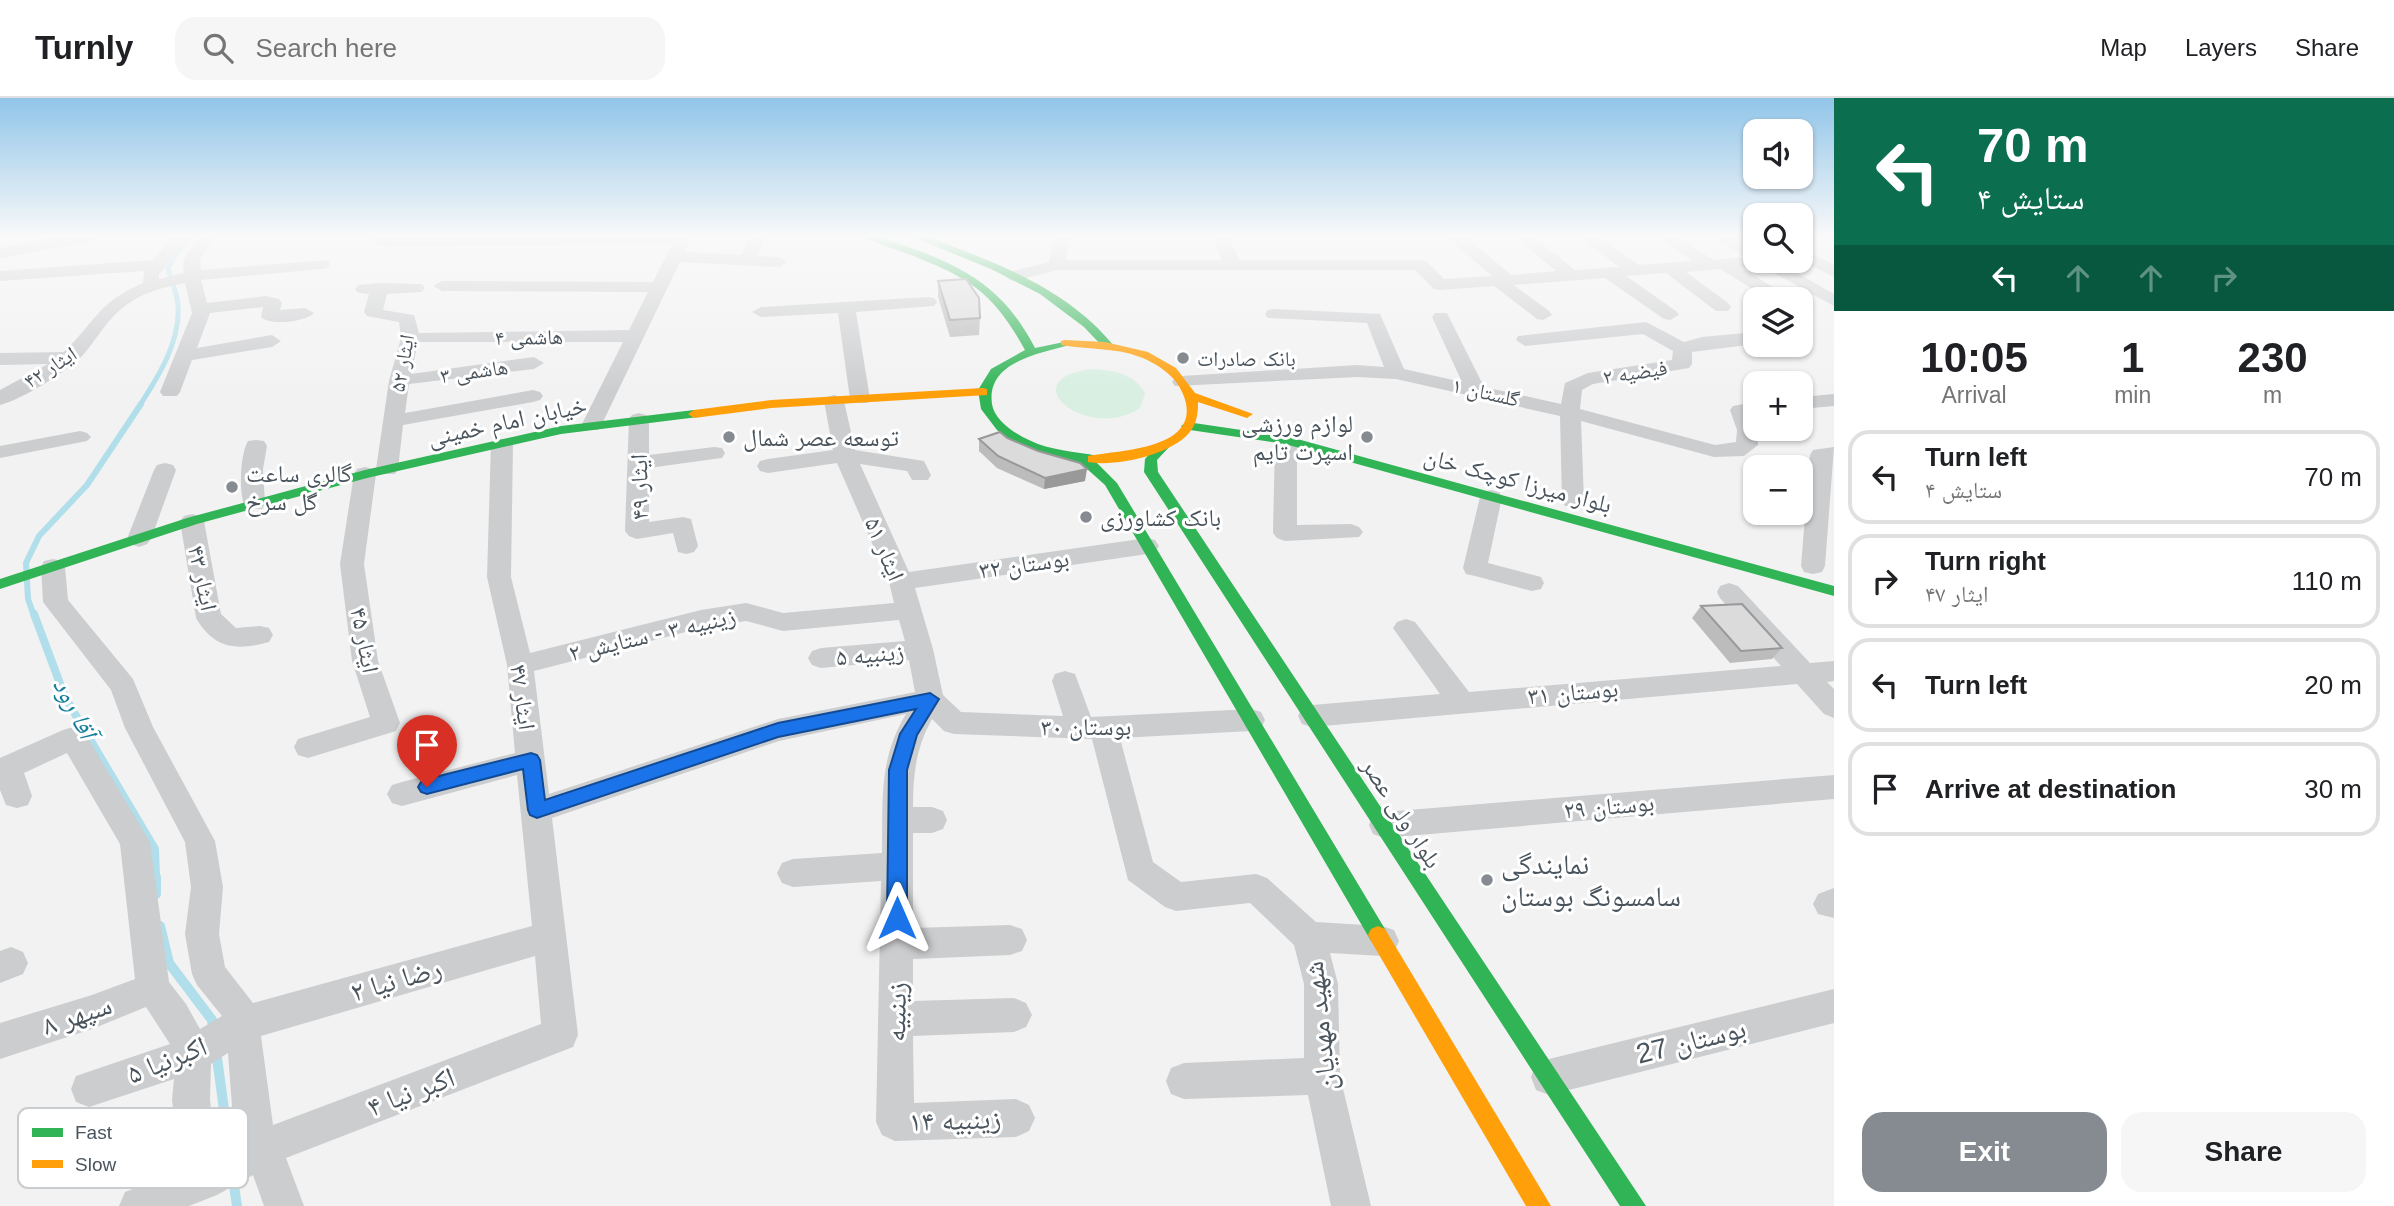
<!DOCTYPE html>
<meta charset="utf-8">
<style>
:root{--surface:#fff;--page:#f6f6f6;--text:#202124;--muted:#757577;--line:#e0e0e0;--accent:#858b91}
body{margin:0;font-family:Helvetica,"Noto Naskh Arabic",sans-serif;background:var(--page);color:var(--text);height:100vh;display:flex;flex-direction:column;font-size:26px;white-space:nowrap}
*{box-sizing:border-box;margin:0}
p{font-size:23px;color:var(--muted)}
.icon{flex:none;width:38px;height:38px;fill:none;stroke:currentColor;stroke-width:2;stroke-linecap:round;stroke-linejoin:round}
.map{position:relative;flex:1;overflow:hidden}
.panel{display:flex;flex-direction:column;background:var(--surface);width:560px}
.panel>*{flex:none}
.guide{background:#0b6e4f;color:#fff;overflow:hidden}
.fabs{position:absolute;left:1743px;top:21px;display:grid;gap:14px}
.fabs a{display:grid;place-items:center;width:70px;height:70px;border-radius:14px;background:var(--surface);box-shadow:0 2px 5px #0004;font-size:35px}
.pin{position:absolute;display:grid;place-items:center;width:60px;height:60px;color:#fff;margin:-72px -30px;border-radius:50% 50% 50% 0;rotate:-45deg;box-shadow:0 0 7px #0007}
.pin .icon{rotate:45deg}
.me{position:absolute;width:77px;margin:-38px;rotate:0deg;stroke-linejoin:round;filter:drop-shadow(0 0 5px #0008)}
.turn{display:flex;align-items:center;gap:24px;height:147px;padding:0 28px;font-size:32px}
.turn .icon{width:91px;height:91px;stroke-width:2.5}
.turn b{display:block;font-size:49px;line-height:60px}
.lanes{display:flex;align-items:center;height:66px;padding:0 28px;background:#0003;justify-content:center;gap:35px;direction:ltr}
.lanes .off{opacity:.35}
.eta{display:flex;justify-content:space-evenly;align-items:center;height:119px;text-align:center}
.eta b{font-size:42px;font-weight:800;line-height:49px}
.button{display:flex;gap:14px;margin-top:auto;padding:14px 28px}
.button a{flex:1;height:80px;border-radius:21px;background:var(--accent);color:#fff;font-size:28px;font-weight:800;line-height:80px;text-align:center}
.button a+a{background:var(--page);color:var(--text)}
ul{padding:0;list-style:none}
li{display:flex;align-items:center;gap:21px;height:94px;margin:0 14px 10px;padding:0 14px;border:4px solid var(--line);border-radius:21px}
li div{flex:1}
li b{display:block;font-size:26px}
li em{font-style:normal}
header{display:flex;align-items:center;gap:42px;box-sizing:border-box;height:98px;padding:0 35px;background:var(--surface);border-bottom:2px solid var(--line)}
header strong{font-size:33px}
nav{display:flex;gap:38px;margin-inline-start:auto;font-size:24px}
.search{width:490px;height:63px;background:var(--page);display:flex;align-items:center;gap:18px;box-sizing:border-box;padding:0 24px;border-radius:21px;color:var(--muted);font-size:26px}
main{display:flex;flex:1;min-height:0}
.map>svg:first-child{display:block}
</style>
<header>
<strong>Turnly</strong>
<div class="search"><svg class="icon" aria-label="search" viewBox="0 0 24 24"><circle cx="10" cy="10" r="6"/><path d="M15 15l6 6"/></svg>Search here</div>
<nav><a>Map</a><a>Layers</a><a>Share</a></nav>
</header>
<main>
<div class="map">
<svg width="1834" height="1108" viewBox="0 0 1834 1108">
<rect width="100%" height="100%" fill="#f2f2f2"/>
<path fill="#d8efe2" d="M 1091,271 C 1112,272 1135,275 1145,296 L 1140,310 C 1088,345 1010,282 1091,271 Z"/>
<g fill="none" stroke-linecap="round" stroke-linejoin="round">
<path stroke="#b0deea" stroke-width="5" d="M 140,307 C 158,279 181,243 178,207 C 177,195 171,182 168,170 L 178,153 L 192,138"/>
<polyline stroke="#b0deea" stroke-width="6" points="34,518 28,501 26,465 39,438 87,387 141,306"/>
<polyline stroke="#b0deea" stroke-width="8" points="34,516 65,599 155,751 156,780"/>
<g stroke="#b0deea" stroke-width="10">
<polyline points="156,779 156,796"/>
<polyline points="160,828 169,865 212,922 213,930"/>
<polyline points="216,953 230,1055"/>
<polyline points="233,1081 237,1108"/>
</g>
<g fill="#cccdcf" fill-rule="evenodd">
<polygon points="63,138 101,138 93,143 0,160 0,150"/>
<path d="M 173,138 L 190,138 L 159,177 L 159,181 L 183,175 L 184,161 L 199,138 L 215,138 L 200,161 L 201,172 L 328,162 L 330,166 L 328,170 L 322,171 L 201,182 L 207,205 L 266,198 L 279,201 L 282,205 L 280,212 L 305,210 L 314,215 C 306,224 269,228 261,219 L 263,209 L 210,215 L 197,250 L 272,237 L 281,243 L 272,249 L 192,262 L 180,294 L 177,298 L 163,298 L 160,294 L 192,215 L 185,185 C 164,189 141,195 125,208 C 107,221 97,241 83,257 C 68,273 21,302 0,307 L 0,292 L 48,266 L 0,267 L 0,255 L 64,254 C 96,223 97,205 143,185 L 144,173 L 0,183 L 0,173 L 153,162 Z"/>
<polygon points="370,138 692,138 684,154 741,157 751,138 767,138 757,158 779,159 787,164 779,169 680,164 601,328 598,332 584,332 581,328 623,244 418,244 411,276 534,259 544,265 534,271 409,286 405,315 533,292 540,294 543,298 540,302 533,304 403,327 398,371 395,376 379,376 376,371 389,283 401,240 399,224 367,218 364,214 369,196 358,195 355,191 358,187 380,185 422,186 425,190 422,194 387,196 383,212 414,217 419,235 629,232 648,194 442,193 433,188 442,183 653,184 672,146 382,148 376,146"/>
<polygon points="1054,138 1070,138 1066,162 1222,162 1213,138 1229,138 1239,162 1420,162 1426,163 1444,181 1492,178 1446,138 1465,138 1511,177 1556,173 1514,138 1533,138 1575,172 1619,169 1579,138 1598,138 1639,167 1693,163 1656,138 1676,138 1714,162 1745,159 1714,138 1734,138 1755,151 1755,163 1776,163 1834,196 1834,208 1761,168 1741,170 1785,196 1787,201 1769,201 1720,171 1686,174 1728,205 1731,209 1728,213 1716,213 1666,175 1626,178 1676,213 1679,217 1670,222 1664,221 1605,180 1514,187 1549,213 1552,217 1543,222 1537,221 1494,188 1440,192 1434,191 1415,172 1057,172 1015,183 1009,182 1006,178 1009,174 1049,164"/>
<polygon points="1824,138 1834,138 1834,144"/>
<polygon points="1801,150 1834,167 1834,179 1801,162"/>
<polygon points="928,199 934,200 937,204 934,208 856,214 870,301 867,305 853,305 850,301 838,215 761,219 752,214 761,209"/>
<polygon points="1274,211 1380,216 1404,271 1462,284 1432,219 1435,215 1447,215 1484,289 1561,306 1565,285 1588,275 1672,262 1673,253 1643,236 1525,248 1516,242 1518,238 1646,224 1684,244 1702,239 1755,234 1755,246 1692,254 1692,266 1689,270 1593,286 1582,292 1580,311 1715,347 1736,344 1737,332 1730,312 1733,308 1755,304 1755,316 1752,317 1757,332 1758,347 1744,358 1714,359 1581,323 1584,403 1581,408 1565,408 1562,403 1560,318 1396,281 1357,279 1175,288 1172,284 1175,280 1182,278 1357,267 1384,269 1367,225 1268,220 1265,216 1268,212"/>
<polygon points="1834,296 1834,308 1801,311 1801,299"/>
<path d="M 834,297 L 841,299 L 844,303 L 855,352 L 924,363 L 931,377 L 928,382 L 912,382 L 907,373 L 860,366 L 909,474 L 1147,440 L 1155,442 L 1159,448 L 1155,454 L 1147,456 L 915,490 L 933,551 L 943,597 L 961,614 L 1063,618 L 1052,583 L 1055,576 L 1065,573 L 1075,576 L 1091,619 L 1251,611 L 1261,614 L 1265,622 L 1261,630 L 1251,633 L 1120,640 L 1153,764 L 1181,784 L 1256,776 L 1267,780 L 1316,824 L 1382,828 L 1394,832 L 1399,843 L 1394,854 L 1382,858 L 1330,855 L 1338,886 L 1340,978 L 1371,1108 L 1331,1108 L 1308,997 L 1184,1001 L 1171,996 L 1166,983 L 1171,970 L 1184,965 L 1304,960 L 1304,886 L 1294,847 L 1250,805 L 1176,813 L 1165,809 L 1128,782 L 1092,641 L 954,636 L 944,633 L 932,621 C 916,650 913,676 913,709 L 932,709 L 943,713 L 947,722 L 943,731 L 932,735 L 913,735 L 913,830 L 1010,827 L 1022,831 L 1027,842 L 1022,853 L 1010,857 L 913,861 L 913,903 L 1014,900 L 1026,905 L 1032,917 L 1026,929 L 1014,934 L 913,938 L 914,1005 L 1016,1001 L 1029,1007 L 1035,1020 L 1029,1033 L 1016,1039 L 895,1043 L 882,1037 L 876,1024 L 881,783 L 793,789 L 782,785 L 777,775 L 782,765 L 793,761 L 882,755 C 883,704 878,662 906,616 L 779,643 L 552,720 L 578,937 L 573,949 L 286,1060 L 304,1108 L 264,1108 L 253,1077 L 217,1097 L 189,1108 L 119,1108 L 125,1094 L 181,1072 L 172,1002 L 174,981 L 89,1009 L 76,1004 L 71,991 L 76,978 L 170,946 L 146,909 L 92,931 L 0,961 L 0,925 L 92,897 L 135,881 L 120,746 L 67,655 L 24,675 L 32,698 L 28,707 L 17,710 L 6,707 L 0,692 L 0,660 L 63,632 L 73,629 L 83,632 L 150,744 L 169,884 L 186,906 L 200,931 L 222,918 L 197,887 L 192,876 L 185,836 L 191,789 L 185,744 L 125,630 L 111,592 L 43,504 L 41,469 L 44,463 L 53,461 L 62,463 L 65,469 L 68,502 L 133,581 L 153,629 L 215,743 L 223,789 L 219,836 L 225,869 L 253,905 L 532,828 L 517,677 L 402,708 L 392,705 L 387,696 L 392,687 L 402,684 L 515,655 L 507,567 L 487,479 L 491,345 L 495,341 L 509,341 L 513,345 L 511,479 L 530,555 L 701,512 L 746,505 L 783,515 L 894,505 L 889,484 L 837,365 L 768,375 L 760,373 L 757,368 L 760,363 L 768,361 L 833,352 L 824,303 L 827,299 ZM 899,522 L 905,543 L 821,550 L 812,553 L 808,560 L 812,567 L 821,570 L 909,562 L 915,594 L 778,621 L 549,696 L 534,573 L 701,530 L 746,523 L 783,533 ZM 535,858 L 541,926 L 273,1027 L 261,938 ZM 228,955 L 233,1021 L 240,1041 L 216,1055 L 210,1002 L 211,966 Z"/>
<polygon points="639,315 646,317 649,321 649,357 714,349 722,350 725,355 722,360 714,361 649,370 649,424 683,419 691,421 698,448 694,454 686,456 678,454 673,435 637,441 629,438 625,433 629,321 632,317"/>
<polygon points="80,333 87,335 91,339 87,343 0,360 0,348"/>
<polygon points="1286,336 1293,338 1297,342 1297,427 1351,426 1359,429 1363,434 1359,439 1285,443 1277,440 1273,435 1275,342 1279,338"/>
<path d="M 256,342 L 264,343 L 267,348 L 263,371 L 265,406 L 262,411 L 246,411 C 238,398 240,356 248,343 Z"/>
<polygon points="1834,349 1825,468 1822,474 1813,476 1804,474 1801,468 1810,357 1813,352"/>
<polygon points="165,365 173,367 176,372 151,441 147,446 139,449 131,446 127,441 154,372 157,367"/>
<polygon points="365,369 373,371 376,376 364,466 378,563 400,625 396,633 308,660 298,657 294,649 298,641 370,619 352,563 340,466 354,376 357,371"/>
<polygon points="1491,392 1499,394 1502,399 1488,465 1541,479 1544,485 1541,491 1532,493 1475,478 1466,476 1463,470 1480,399 1483,394"/>
<path d="M 192,416 L 200,418 L 204,423 L 221,516 L 236,530 L 260,528 L 269,530 L 273,537 L 269,544 C 237,553 214,551 196,520 L 180,423 L 184,418 Z"/>
<polygon points="1729,485 1738,488 1810,565 1834,563 1834,583 1827,584 1834,591 1834,620 1824,616 1797,586 1312,629 1302,626 1298,618 1302,610 1312,607 1440,596 1393,530 1397,524 1406,521 1415,524 1469,594 1781,568 1720,500 1717,494 1720,488"/>
<polygon points="1834,677 1834,701 1384,740 1373,736 1369,727 1373,718 1384,714"/>
<polygon points="1834,790 1834,820 1818,816 1813,806 1818,796"/>
<polygon points="11,849 23,854 28,865 23,876 0,885 0,853"/>
<polygon points="1834,891 1834,925 1549,997 1536,992 1531,979 1536,966 1549,961"/>
</g>
<g fill="#30b455" fill-rule="evenodd">
<path d="M 864,138 C 883,138 899,146 917,152 C 973,173 1007,196 1035,250 L 1069,243 L 1069,247 C 1038,256 986,264 992,306 C 994,322 1015,336 1029,342 C 1051,353 1074,353 1098,358 L 1099,361 L 1096,364 L 1117,385 L 1385,831 L 1388,837 L 1385,843 L 1378,846 L 1371,843 L 1105,387 L 1086,370 L 1020,348 L 997,332 L 981,311 L 978,292 L 991,271 L 1025,252 C 995,198 974,182 916,159 C 899,152 879,148 864,138 Z"/>
<path d="M 910,138 L 925,138 C 994,164 1066,189 1114,248 L 1104,250 L 1084,229 L 1040,196 L 991,171 Z"/>
<polygon points="694,312 700,316 698,319 561,336 367,380 197,426 0,491 0,481 187,420 365,372 561,328"/>
<polygon points="1187,324 1290,339 1834,488 1834,498 1285,346 1183,331 1181,328"/>
<polygon points="1165,343 1171,347 1157,362 1158,374 1646,1108 1620,1108 1144,374 1145,361 1160,344"/>
</g>
<g fill="#ff9f0a" fill-rule="evenodd">
<path d="M 1065,242 L 1105,244 L 1148,254 L 1176,270 L 1195,295 L 1253,316 L 1247,320 L 1198,304 C 1198,315 1197,326 1189,335 C 1170,357 1116,369 1088,364 L 1088,358 C 1118,352 1206,352 1183,296 C 1176,278 1158,266 1140,259 C 1114,249 1088,252 1061,247 L 1061,243 Z"/>
<polygon points="983,290 987,291 987,297 771,310 694,320 688,316 694,312 771,302"/>
<polygon points="1378,828 1385,831 1551,1108 1526,1108 1371,843 1368,837 1371,831"/>
</g>
</g>
<g fill="#bcbcbd">
<polygon points="938,183 980,220 979,237 950,239 938,199"/>
<polygon points="1007,340 1085,383 1044,391 997,370 979,353 979,341"/>
<polygon points="1701,508 1782,550 1772,561 1730,565 1692,520"/>
</g>
<polygon fill="#99999a" points="1087,371 1085,383 1044,391 1045,380"/>
<g fill="#dbdbdc" stroke="#99999a" stroke-width="2">
<polygon points="966,181 979,200 980,220 950,222 938,183"/>
<polygon points="1000,334 1007,340 1038,353 1080,365 1087,371 1045,380 998,358 979,341"/>
<polygon points="1742,506 1782,550 1741,553 1701,508"/>
</g>
<linearGradient id="sky" x2="0" y2="1"><stop stop-color="#91c5e9"/><stop offset="0.47" stop-color="#f9f9f9"/><stop offset="1" stop-color="#f9f9f9" stop-opacity="0"/></linearGradient>
<rect width="1834" height="294" fill="url(#sky)"/>
<polygon fill="#1a73e8" stroke="#114b97" stroke-width="2" points="930,595 939,601 917,637 907,672 907,820 904,826 897,829 890,826 887,820 889,672 900,636 916,611 778,639 537,720 530,717 528,712 523,671 427,696 421,694 418,689 421,684 427,681 531,655 537,657 540,662 545,702 778,625"/>
<g fill="#858b91" stroke="#fff" stroke-width="2.5">
<circle cx="1183" cy="260" r="7"/>
<circle cx="729" cy="339" r="7"/>
<circle cx="1367" cy="339" r="7"/>
<circle cx="232" cy="389" r="7"/>
<circle cx="1086" cy="419" r="7"/>
<circle cx="1487" cy="782" r="7"/>
</g>
<g text-anchor="middle" dominant-baseline="central" stroke-width="6" stroke-linejoin="round" paint-order="stroke">
<g font-size="21" fill="#4a545d" stroke="#fff">
<text transform="translate(529 239) rotate(-1)">هاشمی ۴</text>
<text transform="translate(402 265) rotate(-80)">ایثار ۵۲</text>
<text transform="translate(50 269) rotate(-33)">ایثار ۴۲</text>
<text transform="translate(474 273) rotate(-8)">هاشمی ۳</text>
<text transform="translate(1635 274) rotate(-9)">فیضیه ۲</text>
<text transform="translate(1486 294) rotate(13)">گلستان ۱</text>
</g>
<g font-size="21" fill="#4a545d" stroke="#fff" text-anchor="start">
<text x="1197" y="260">بانک صادرات</text>
</g>
<g font-size="24" fill="#4a545d" stroke="#fff">
<text transform="translate(507 323) rotate(-12)">خیابان امام خمینی</text>
<text transform="translate(1518 382) rotate(15)">بلوار میرزا کوچک خان</text>
<text transform="translate(639 389) rotate(-91)">ایثار ۴۹</text>
<text transform="translate(885 451) rotate(67)">ایثار ۵۱</text>
<text transform="translate(1024 466) rotate(-8)">بوستان ۳۲</text>
<text transform="translate(203 480) rotate(78)">ایثار ۴۳</text>
<text transform="translate(652 536) rotate(-13)">زینبیه ۳ - ستایش ۲</text>
<text transform="translate(365 542) rotate(79)">ایثار ۴۵</text>
<text transform="translate(870 556) rotate(-5)">زینبیه ۵</text>
<text transform="translate(1573 594) rotate(-5)">بوستان ۳۱</text>
<text transform="translate(523 599) rotate(82)">ایثار ۴۷</text>
<text x="1086" y="628">بوستان ۳۰</text>
<text transform="translate(1609 708) rotate(-5)">بوستان ۲۹</text>
<text transform="translate(1402 715) rotate(57)">بلوار ولی عصر</text>
</g>
<g font-size="24" fill="#4a545d" stroke="#fff" text-anchor="start">
<text x="1353" y="325" text-anchor="end">لوازم ورزشی<tspan x="1353" dy="28">اسپرت تایم</tspan></text>
<text x="743" y="339">توسعه عصر شمال</text>
<text x="246" y="375">گالری ساعت<tspan x="246" dy="28">گل سرخ</tspan></text>
<text x="1100" y="419">بانک کشاورزی</text>
</g>
<g font-size="26" font-style="italic" fill="#167f9d" stroke="#fff">
<text transform="translate(75 610) rotate(63)">آقا رود</text>
</g>
<g font-size="28" fill="#4a545d" stroke="#fff" text-anchor="start">
<text x="1501" y="766">نمایندگی<tspan x="1501" dy="32">سامسونگ بوستان</tspan></text>
</g>
<g font-size="28" fill="#4a545d" stroke="#fff">
<text transform="translate(396 882) rotate(-16)">رضا نیا ۲</text>
<text transform="translate(896 914) rotate(-89)">زینبیه</text>
<text transform="translate(77 917) rotate(-19)">سپهر ۸</text>
<text transform="translate(1320 928) rotate(-96)">شهید مهدیان</text>
<text transform="translate(1691 943) rotate(-14)">بوستان 27</text>
<text transform="translate(167 962) rotate(-22)">اکبرنیا ۵</text>
<text transform="translate(411 994) rotate(-21)">اکبر نیا ۴</text>
<text transform="translate(955 1022) rotate(-2)">زینبیه ۱۴</text>
</g>
</g>
<rect x="18" y="1010" width="230" height="80" rx="10" fill="#fff" stroke="#c9ccce" stroke-width="2"/>
<rect x="32" y="1030" width="31" height="9" fill="#30b455"/>
<rect x="32" y="1062" width="31" height="8" fill="#ff9f0a"/>
<g font-size="19" fill="#4a545d">
<text x="75" y="1041">Fast</text>
<text x="75" y="1073">Slow</text>
</g>
</svg>
<div class="fabs">
<a><svg class="icon" aria-label="sound" viewBox="0 0 24 24"><path d="M4 9h4l5-4v14l-5-4H4zM17 9q2 3 0 6"/></svg></a>
<a><svg class="icon" aria-label="search" viewBox="0 0 24 24"><circle cx="10" cy="10" r="6"/><path d="M15 15l6 6"/></svg></a>
<a><svg class="icon" aria-label="layers" viewBox="0 0 24 24"><path d="M12 4l9 5-9 5-9-5zM3 14l9 5 9-5"/></svg></a>
<a>+</a>
<a>−</a>
</div>
<div class="pin" style="left:427px;top:689px;background:#d93025"><svg class="icon" aria-label="arrive" viewBox="0 0 24 24"><path d="M6 21V4h12l-3 4 3 4H6"/></svg></div>
<svg class="me" style="left:897px;top:820px" viewBox="-20 -20 40 40"><path d="M0-17L14 15 0 8-14 15z" fill="#1a73e8" stroke="#fff" stroke-width="4"/></svg>
</div>
<section class="panel">
<div class="guide">
<div class="turn"><svg class="icon" aria-label="left" viewBox="0 0 24 24"><path d="M17 20v-9H6M10 6l-5 5 5 5"/></svg><div><b>70 m</b>ستایش ۴</div></div>
<div class="lanes"><svg class="icon" aria-label="left" viewBox="0 0 24 24"><path d="M17 20v-9H6M10 6l-5 5 5 5"/></svg><svg class="icon off" aria-label="ahead" viewBox="0 0 24 24"><path d="M12 20V5M6 11l6-6 6 6"/></svg><svg class="icon off" aria-label="ahead" viewBox="0 0 24 24"><path d="M12 20V5M6 11l6-6 6 6"/></svg><svg class="icon off" aria-label="right" viewBox="0 0 24 24"><path d="M7 20v-9h11M14 6l5 5-5 5"/></svg></div>
</div>
<div class="eta">
<div><b>10:05</b><p>Arrival</p></div>
<div><b>1</b><p>min</p></div>
<div><b>230</b><p>m</p></div>
</div>
<ul>
<li><svg class="icon" aria-label="left" viewBox="0 0 24 24"><path d="M17 20v-9H6M10 6l-5 5 5 5"/></svg><div><b>Turn left</b><p>ستایش ۴</p></div><em>70 m</em></li>
<li><svg class="icon" aria-label="right" viewBox="0 0 24 24"><path d="M7 20v-9h11M14 6l5 5-5 5"/></svg><div><b>Turn right</b><p>ایثار ۴۷</p></div><em>110 m</em></li>
<li><svg class="icon" aria-label="left" viewBox="0 0 24 24"><path d="M17 20v-9H6M10 6l-5 5 5 5"/></svg><div><b>Turn left</b></div><em>20 m</em></li>
<li><svg class="icon" aria-label="arrive" viewBox="0 0 24 24"><path d="M6 21V4h12l-3 4 3 4H6"/></svg><div><b>Arrive at destination</b></div><em>30 m</em></li>
</ul>
<div class="button"><a>Exit</a><a>Share</a></div>
</section>
</main>
